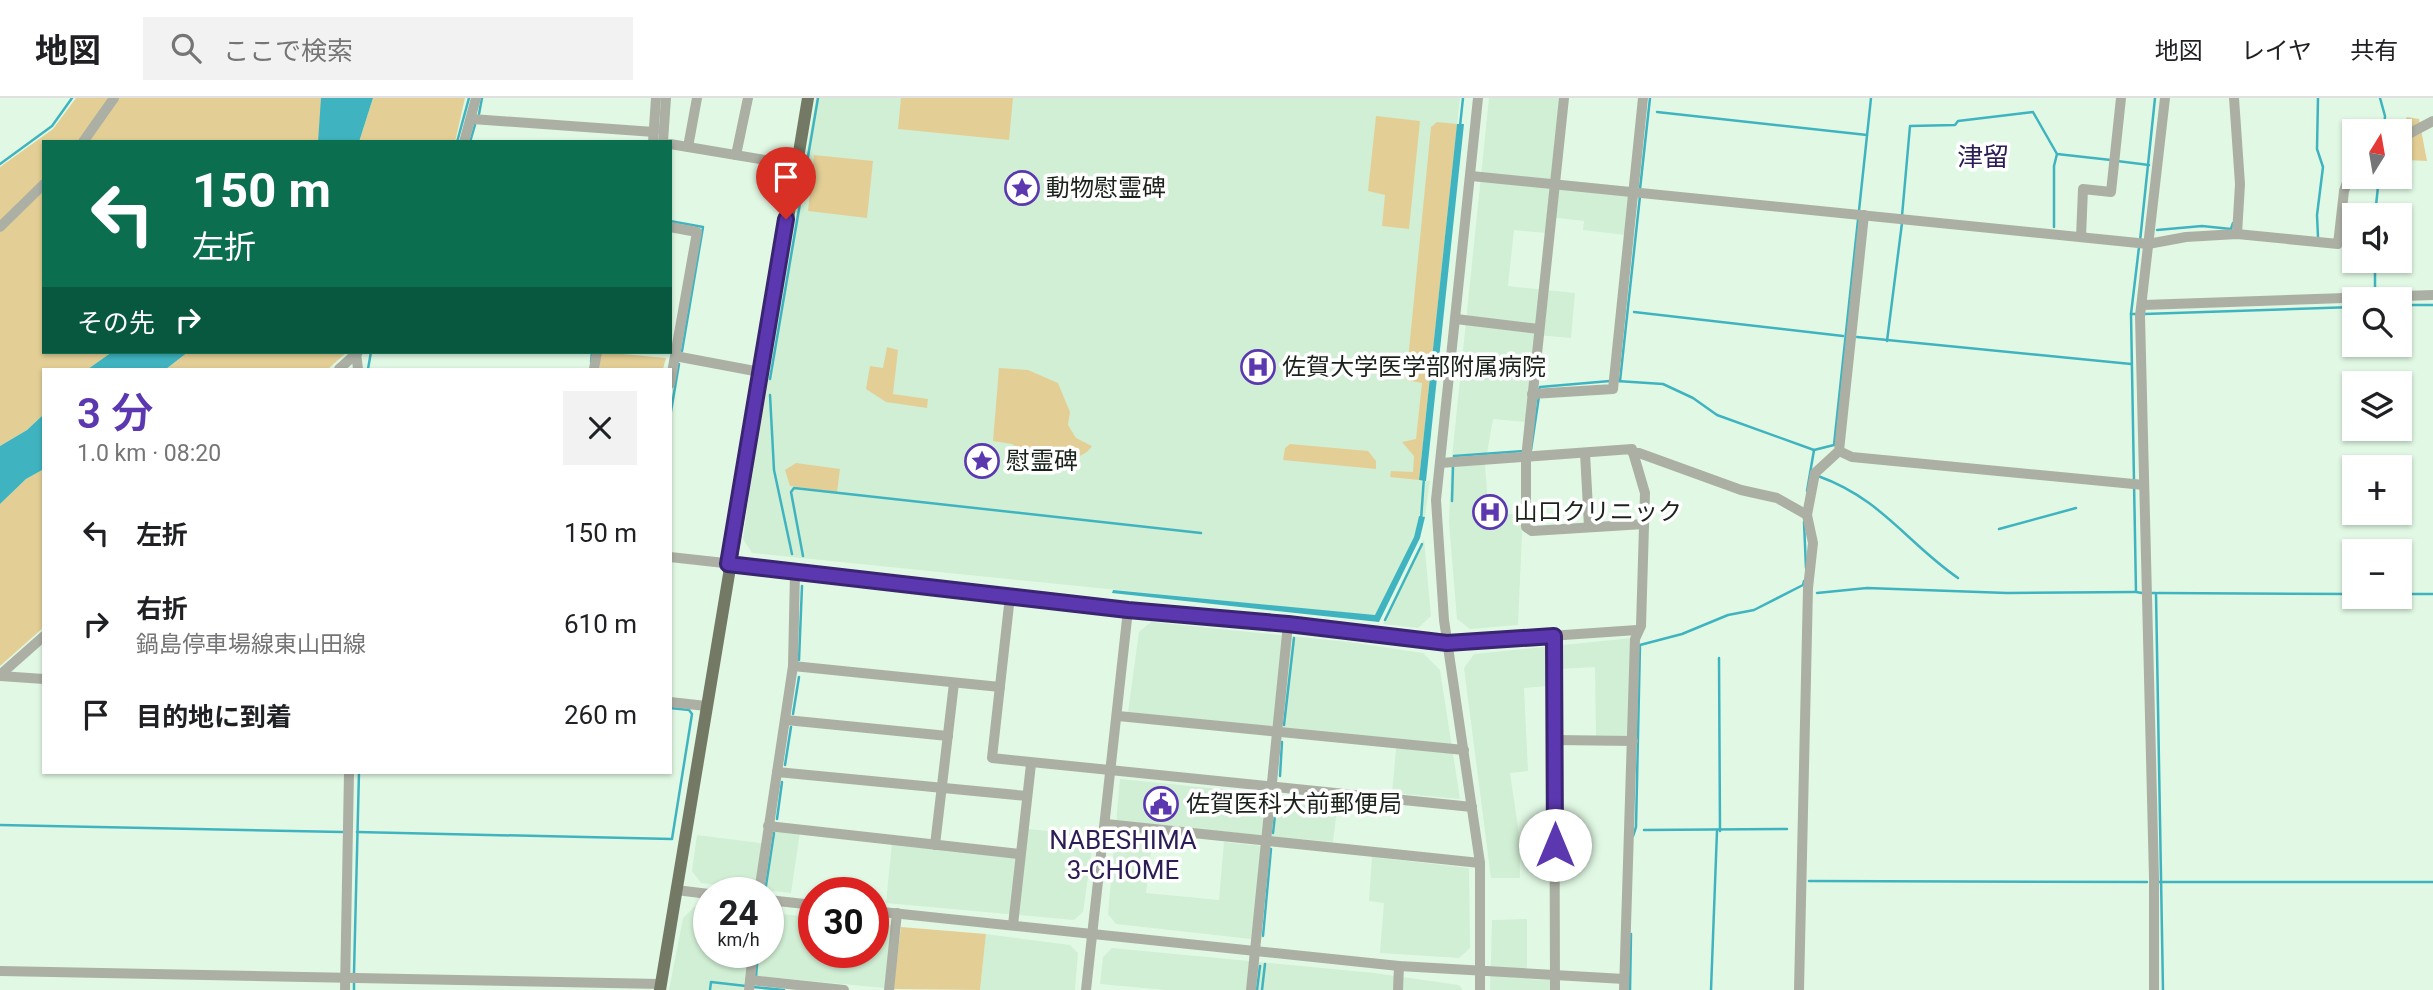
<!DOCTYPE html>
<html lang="ja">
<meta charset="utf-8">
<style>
:root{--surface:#fff;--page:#f2f2f2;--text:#202124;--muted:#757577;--line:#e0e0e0;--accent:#5b38b0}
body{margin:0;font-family:Roboto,"Noto Sans JP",sans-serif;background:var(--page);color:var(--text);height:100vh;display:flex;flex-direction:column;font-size:26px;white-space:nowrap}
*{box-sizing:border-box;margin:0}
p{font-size:23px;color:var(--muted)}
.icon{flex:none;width:38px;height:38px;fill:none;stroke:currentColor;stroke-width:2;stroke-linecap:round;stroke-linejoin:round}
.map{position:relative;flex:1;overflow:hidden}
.sheet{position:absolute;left:42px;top:270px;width:630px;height:406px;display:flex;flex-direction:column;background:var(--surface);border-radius:0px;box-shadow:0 2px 5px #0004}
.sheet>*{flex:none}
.guide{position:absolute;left:42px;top:42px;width:630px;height:214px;border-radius:0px;box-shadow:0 2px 5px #0004;background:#0b6e4f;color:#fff;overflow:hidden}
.needle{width:46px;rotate:11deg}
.buttons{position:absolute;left:2342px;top:21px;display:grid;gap:14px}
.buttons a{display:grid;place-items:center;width:70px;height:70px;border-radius:0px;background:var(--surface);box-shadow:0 2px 5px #0004;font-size:35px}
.speed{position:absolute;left:693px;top:779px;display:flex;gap:14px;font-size:35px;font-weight:700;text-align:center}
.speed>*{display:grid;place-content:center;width:91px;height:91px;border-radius:50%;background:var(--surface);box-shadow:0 2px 5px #0004;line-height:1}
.speed small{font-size:18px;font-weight:400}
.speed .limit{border:10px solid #d22;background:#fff;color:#111}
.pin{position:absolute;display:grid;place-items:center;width:60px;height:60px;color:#fff;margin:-72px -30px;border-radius:50% 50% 50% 0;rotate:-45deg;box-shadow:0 0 7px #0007}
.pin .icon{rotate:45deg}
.me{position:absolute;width:77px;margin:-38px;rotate:0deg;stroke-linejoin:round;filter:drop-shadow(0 0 5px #0008)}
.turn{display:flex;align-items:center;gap:24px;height:147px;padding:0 35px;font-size:32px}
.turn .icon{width:91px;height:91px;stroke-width:2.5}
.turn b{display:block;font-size:49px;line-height:60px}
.then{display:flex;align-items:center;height:66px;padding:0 35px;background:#0003;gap:14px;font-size:26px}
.round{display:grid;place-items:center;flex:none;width:74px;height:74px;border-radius:0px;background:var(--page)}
.head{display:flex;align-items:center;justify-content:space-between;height:119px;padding:0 35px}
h1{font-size:42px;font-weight:600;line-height:52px;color:var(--accent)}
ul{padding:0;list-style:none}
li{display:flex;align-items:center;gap:21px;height:91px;padding:0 35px}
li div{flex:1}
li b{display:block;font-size:26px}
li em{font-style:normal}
header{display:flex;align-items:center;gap:42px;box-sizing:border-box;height:98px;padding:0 35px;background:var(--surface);border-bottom:2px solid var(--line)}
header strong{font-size:33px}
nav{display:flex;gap:38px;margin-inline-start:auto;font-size:24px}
.search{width:490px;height:63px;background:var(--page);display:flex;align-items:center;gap:18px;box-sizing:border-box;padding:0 24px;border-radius:0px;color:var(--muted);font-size:26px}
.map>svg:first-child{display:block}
</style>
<header>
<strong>地図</strong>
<div class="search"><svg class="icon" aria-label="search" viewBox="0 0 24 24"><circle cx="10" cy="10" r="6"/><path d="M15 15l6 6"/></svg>ここで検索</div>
<nav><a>地図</a><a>レイヤ</a><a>共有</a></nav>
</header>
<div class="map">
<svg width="2433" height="892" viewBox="0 0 2433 892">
<rect width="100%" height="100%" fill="#e1f9e4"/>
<g fill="#d1efd4">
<polygon points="816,0 1460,0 1419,382 1430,383 1425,419 1419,418 1414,439 1375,518 752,455 743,441 753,365"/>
<polygon points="1489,0 1560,0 1551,81 1630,89 1625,137 1583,132 1584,123 1549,119 1546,135 1514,132 1508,188 1575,195 1571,240 1536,237 1527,324 1493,321 1485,367 1489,418 1523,415 1518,527 1470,531 1457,521 1449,425 1451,369"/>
<polygon points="1424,441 1431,518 1418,530 1383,526"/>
<polygon points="1151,524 1349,544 1423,555 1440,572 1460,701 1392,695 1397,641 1128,614 1139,534"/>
<polygon points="1632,540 1629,639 1596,639 1595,569 1560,571 1560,587 1524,590 1528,673 1510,675 1519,736 1520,780 1491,780 1464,570 1474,556"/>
<polygon points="1120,681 1338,703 1333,744 1154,727 1146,795 1219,802 1224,744 1262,748 1251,841 1116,826 1108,816"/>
<polygon points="770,731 800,734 791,795 701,785 692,773 697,737 768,746"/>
<polygon points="1027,731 1094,737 1083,814 1074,822 886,805 892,744 1024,759"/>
<polygon points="1372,759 1469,770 1470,850 1459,860 1380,855 1384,805 1369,803"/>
<polygon points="694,809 709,810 709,854 768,854 768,815 814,819 814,854 873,854 873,826 891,827 885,890 746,877 744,892 669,892 683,820"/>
<polygon points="1527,821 1527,881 1550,882 1550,892 1490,892 1492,822"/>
<polygon points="986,836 1070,847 1078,855 1075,892 980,892"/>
<polygon points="1112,850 1374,875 1459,887 1463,892 1166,892 1100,886 1103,859"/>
</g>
<g fill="#e3cf96">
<polygon points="76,0 321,0 321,38 318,44 44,44 44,254 112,254 88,271 44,271 44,316 27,332 0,348 0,69 53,31"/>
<polygon points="373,0 465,0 455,44 359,44"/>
<polygon points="901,0 1013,0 1009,42 898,31"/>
<polygon points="1376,18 1420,23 1409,131 1382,128 1385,97 1368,93"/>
<polygon points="2407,19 2419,21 2427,63 2406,62 2406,40 2400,31"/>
<polygon points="1437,24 1457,26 1419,382 1390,379 1391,373 1413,374 1414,358 1402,344 1416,341 1422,285 1406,282 1431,29"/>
<polygon points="814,57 873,63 867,120 808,113"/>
<polygon points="887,249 898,252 893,296 928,301 927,310 886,304 866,291 870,268 883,270"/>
<polygon points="188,254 347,254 328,271 166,271"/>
<polygon points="601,254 666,260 663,271 599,271"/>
<path d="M 999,270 L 1028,272 L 1058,285 L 1070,314 L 1068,327 L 1076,340 L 1092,348 C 1082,364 1057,361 1040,364 L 1012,346 L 993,343 Z"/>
<polygon points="1290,346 1368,353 1376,363 1376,371 1283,362 1285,350"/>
<polygon points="796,365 840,371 837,394 790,388 785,372"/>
<polygon points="44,371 44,529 0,568 0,406 26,381"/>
<polygon points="901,829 986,836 980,892 893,891"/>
</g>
<g fill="#3fb4c0">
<polygon points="321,0 373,0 359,44 318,44"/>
<polygon points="1457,26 1464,26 1426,383 1419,382"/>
<polygon points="112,254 188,254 166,271 88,271"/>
<polygon points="44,316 44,371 26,381 0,406 0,348 27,332"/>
<polygon points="1419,418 1425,419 1420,440 1379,524 1112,495 1113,492 1375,517 1414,439"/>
</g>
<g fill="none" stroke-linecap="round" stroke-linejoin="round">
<g stroke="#3fb4c0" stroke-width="2.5">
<polyline points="2318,0 2317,51 2323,69 2317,117 2318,139"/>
<polyline points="2380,0 2385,18 2384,33"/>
<polyline points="1657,14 1867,37"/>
<polyline points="479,16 482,0"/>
<polyline points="1460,28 1463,0"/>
<polyline points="457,44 469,0"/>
<polyline points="470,44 475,27"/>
<polyline points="2117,63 2149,67"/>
<polyline points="0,66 52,28 72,0"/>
<polyline points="1640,91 1650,0"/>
<polyline points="2375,117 2379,79"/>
<polyline points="1902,118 1910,28 1955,27 1958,23 2033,14 2057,56 2111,62"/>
<polyline points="670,123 703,129 682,253"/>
<polyline points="2054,129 2054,68 2057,56"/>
<polyline points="2157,132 2202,128 2231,131 2233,125"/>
<polyline points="2140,143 2155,0"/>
<polyline points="2375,194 2375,163"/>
<polyline points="2399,207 2433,207"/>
<polyline points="1634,214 1843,238"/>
<polyline points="2131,216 2139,149"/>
<polyline points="2137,216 2131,216 2136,494 2142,495"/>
<polyline points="2144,216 2354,209"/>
<polyline points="1857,239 2131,266"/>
<polyline points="1887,243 1902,125"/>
<polyline points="591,264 592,254"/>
<polyline points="368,271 371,254"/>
<polyline points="770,281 818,0"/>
<polyline points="1617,283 1663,286 1693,300 1717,317 1814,352 1834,347 1871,0"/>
<polyline points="1620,283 1640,98"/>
<polyline points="1539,292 1540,289 1610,283"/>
<polyline points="770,297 774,372 792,456"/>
<polyline points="670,319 679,266"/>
<polyline points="1531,352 1539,298"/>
<polyline points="1454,362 1454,358 1524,353"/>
<path d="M 1818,378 C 1882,401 1906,444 1958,480"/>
<polyline points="1807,393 1814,352"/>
<polyline points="1452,403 1453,368"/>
<polyline points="1421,422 1424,379"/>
<polyline points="1804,424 1806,470"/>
<polyline points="1999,431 2076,410"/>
<polyline points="803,458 791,394 794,390 1201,435"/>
<polyline points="1817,495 1867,490 2007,495 2135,494"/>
<polyline points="2149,495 2156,495 2163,892"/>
<polyline points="2158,495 2354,496"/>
<polyline points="2399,496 2433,496"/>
<polyline points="1385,522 1422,446"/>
<polyline points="1719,560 1720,733"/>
<polyline points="799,562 802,488"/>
<polyline points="793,616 799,579"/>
<polyline points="1284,627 1294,540"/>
<polyline points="785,667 791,629"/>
<polyline points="1280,678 1282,644"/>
<polyline points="777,721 782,684"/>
<polyline points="0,727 342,734"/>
<polyline points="1644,732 1787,731"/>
<polyline points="357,734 672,741 692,616 689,612 670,610"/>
<polyline points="1273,735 1277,700"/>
<polyline points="1633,738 1636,729 1640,547 1682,536 1728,517 1754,512 1803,487 1804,483"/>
<polyline points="1809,783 2147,784"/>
<polyline points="2159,784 2433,784"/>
<polyline points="765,794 774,735"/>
<polyline points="1263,838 1271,751"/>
<polyline points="354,875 359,674"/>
<polyline points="756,879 758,854"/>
<polyline points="753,889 784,892"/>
<polyline points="354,892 354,884"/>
<polyline points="710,892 711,884 746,888"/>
<polyline points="1257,892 1260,868"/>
<polyline points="1262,892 1265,866"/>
<polyline points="1630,892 1631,836"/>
<polyline points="1711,892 1717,733"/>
</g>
<g stroke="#acb0a4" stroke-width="10">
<polyline points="1478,0 1436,402 1444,522 1480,765 1480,892"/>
<polyline points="1564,0 1526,360 1526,429 1532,433 1644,426"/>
<polyline points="2234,0 2240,86 2237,136"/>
<polyline points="472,21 654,34"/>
<polyline points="2399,41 2433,23"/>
<polyline points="83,44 114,0"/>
<polyline points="464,44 476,0"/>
<polyline points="653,44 656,0"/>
<polyline points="663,44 666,0"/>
<polyline points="670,46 795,67"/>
<polyline points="688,49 697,0"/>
<polyline points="736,57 748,0"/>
<polyline points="1471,78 2148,146 2186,139 2237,136 2338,146 2344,93 2354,65"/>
<polyline points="0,129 44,86"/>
<polyline points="670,129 697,134 670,286"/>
<polyline points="2081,139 2083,91 2111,94 2121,0"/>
<polyline points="2143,207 2433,197"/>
<polyline points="1456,221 1539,231"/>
<polyline points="356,255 358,271"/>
<polyline points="675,258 760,274"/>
<polyline points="339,271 358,254"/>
<polyline points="594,271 597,254"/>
<polyline points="1532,296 1613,291 1643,0"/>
<polyline points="1839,353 1852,359 2144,387"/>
<polyline points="1585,355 1589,429"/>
<polyline points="1633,355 1639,355 1741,392 1777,400 1807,417"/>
<polyline points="1440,365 1632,351 1645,395 1641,528 1635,541 1624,892"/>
<polyline points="670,459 1447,545 1637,532"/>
<polyline points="1010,498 992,660 1472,709"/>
<polyline points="1554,538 1555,892"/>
<polyline points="793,568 1000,589"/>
<polyline points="0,577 44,538"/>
<polyline points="0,578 44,581"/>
<polyline points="670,604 706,608"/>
<polyline points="1118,618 1464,652"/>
<polyline points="786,622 948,638"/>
<polyline points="1555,642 1633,643"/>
<polyline points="777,674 1027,698"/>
<polyline points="1106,726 1480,765"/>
<polyline points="768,728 1019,756"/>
<polyline points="935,747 954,585"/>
<polyline points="676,792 709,796"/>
<polyline points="759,794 793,568 795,474"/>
<polyline points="768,802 814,807"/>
<polyline points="873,813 1399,868 1624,881"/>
<polyline points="1013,827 1031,666"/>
<polyline points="0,873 661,886"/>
<polyline points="750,882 844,892"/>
<polyline points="345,892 349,674"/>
<polyline points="749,892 753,854"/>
<polyline points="889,892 897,815"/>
<polyline points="1086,892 1128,512"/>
<polyline points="1251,892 1288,526"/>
<polyline points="1398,892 1399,868"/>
<polyline points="1799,892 1808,490 1813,445 1807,417 1815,375 1839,353 1864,117"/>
<polyline points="2154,892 2154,780 2140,218 2165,0"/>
</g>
<polyline stroke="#737964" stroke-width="12" points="660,892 808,0"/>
</g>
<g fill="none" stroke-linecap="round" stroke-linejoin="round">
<g stroke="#3b2472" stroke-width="18">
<polyline id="route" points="786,121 728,466 1128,512 1288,526 1447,545 1554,538 1555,747"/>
</g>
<use href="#route" stroke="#5b38b0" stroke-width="12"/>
</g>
<defs>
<g id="sight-ring" transform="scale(1.75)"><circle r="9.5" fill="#fff" stroke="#5b38b0" stroke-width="1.5"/><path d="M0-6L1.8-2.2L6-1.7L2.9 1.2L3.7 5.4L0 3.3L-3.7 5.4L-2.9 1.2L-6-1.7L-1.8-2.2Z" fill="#5b38b0"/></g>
<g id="hospital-ring" transform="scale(1.75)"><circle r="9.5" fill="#fff" stroke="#5b38b0" stroke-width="1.5"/><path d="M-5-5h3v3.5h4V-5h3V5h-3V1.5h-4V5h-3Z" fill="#5b38b0"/></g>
<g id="civic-ring" transform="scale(1.75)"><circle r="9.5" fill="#fff" stroke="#5b38b0" stroke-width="1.5"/><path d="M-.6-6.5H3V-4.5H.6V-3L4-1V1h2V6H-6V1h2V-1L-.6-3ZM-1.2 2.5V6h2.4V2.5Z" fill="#5b38b0"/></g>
</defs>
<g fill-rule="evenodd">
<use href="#sight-ring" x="1022" y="90"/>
<use href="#hospital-ring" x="1258" y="269"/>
<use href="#sight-ring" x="982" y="363"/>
<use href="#hospital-ring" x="1490" y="414"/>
<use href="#civic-ring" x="1161" y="706"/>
</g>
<g text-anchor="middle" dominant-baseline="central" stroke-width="7" stroke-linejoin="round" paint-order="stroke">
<g font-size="24" fill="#1a221b" stroke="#fff" text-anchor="start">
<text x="1046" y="90">動物慰霊碑</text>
<text x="1282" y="269">佐賀大学医学部附属病院</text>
<text x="1006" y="363">慰霊碑</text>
<text x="1514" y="414">山口クリニック</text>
<text x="1186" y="706">佐賀医科大前郵便局</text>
</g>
<g font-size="26" fill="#2c1d57" stroke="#fff">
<text x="1983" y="59">津留</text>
<text x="1123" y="742">NABESHIMA<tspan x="1123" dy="30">3-CHOME</tspan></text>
</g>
</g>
</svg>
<div class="buttons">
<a><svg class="needle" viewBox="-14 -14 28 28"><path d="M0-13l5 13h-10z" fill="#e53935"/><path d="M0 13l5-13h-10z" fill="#757577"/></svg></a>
<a><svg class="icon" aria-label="sound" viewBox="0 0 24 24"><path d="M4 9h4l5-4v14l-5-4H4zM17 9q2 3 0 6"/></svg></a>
<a><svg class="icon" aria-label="search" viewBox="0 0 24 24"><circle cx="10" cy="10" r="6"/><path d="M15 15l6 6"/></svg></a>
<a><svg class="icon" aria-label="layers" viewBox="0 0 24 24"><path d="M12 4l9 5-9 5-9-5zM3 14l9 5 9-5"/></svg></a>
<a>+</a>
<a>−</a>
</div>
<div class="speed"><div>24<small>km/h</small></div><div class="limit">30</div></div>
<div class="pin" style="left:786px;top:121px;background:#d93025"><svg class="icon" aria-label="arrive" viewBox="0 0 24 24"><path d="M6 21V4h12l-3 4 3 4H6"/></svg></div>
<svg class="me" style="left:1555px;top:747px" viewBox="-20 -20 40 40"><circle r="19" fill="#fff"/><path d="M0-13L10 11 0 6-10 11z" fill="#5b38b0"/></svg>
<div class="guide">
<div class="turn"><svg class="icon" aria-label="left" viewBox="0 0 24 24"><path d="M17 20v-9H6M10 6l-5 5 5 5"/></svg><div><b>150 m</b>左折</div></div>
<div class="then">その先<svg class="icon" aria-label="right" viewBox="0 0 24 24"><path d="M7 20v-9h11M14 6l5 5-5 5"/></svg></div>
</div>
<section class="sheet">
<div class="head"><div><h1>3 分</h1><p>1.0 km · 08:20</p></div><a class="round"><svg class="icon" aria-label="close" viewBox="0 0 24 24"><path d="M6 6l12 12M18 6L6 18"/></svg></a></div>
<ul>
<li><svg class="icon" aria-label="left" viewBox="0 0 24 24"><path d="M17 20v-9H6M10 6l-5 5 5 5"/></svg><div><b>左折</b></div><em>150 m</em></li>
<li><svg class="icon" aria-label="right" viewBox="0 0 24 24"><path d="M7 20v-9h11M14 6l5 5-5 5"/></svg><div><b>右折</b><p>鍋島停車場線東山田線</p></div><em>610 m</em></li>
<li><svg class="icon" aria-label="arrive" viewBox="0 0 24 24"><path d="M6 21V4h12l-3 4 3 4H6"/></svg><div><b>目的地に到着</b></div><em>260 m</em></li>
</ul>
</section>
</div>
